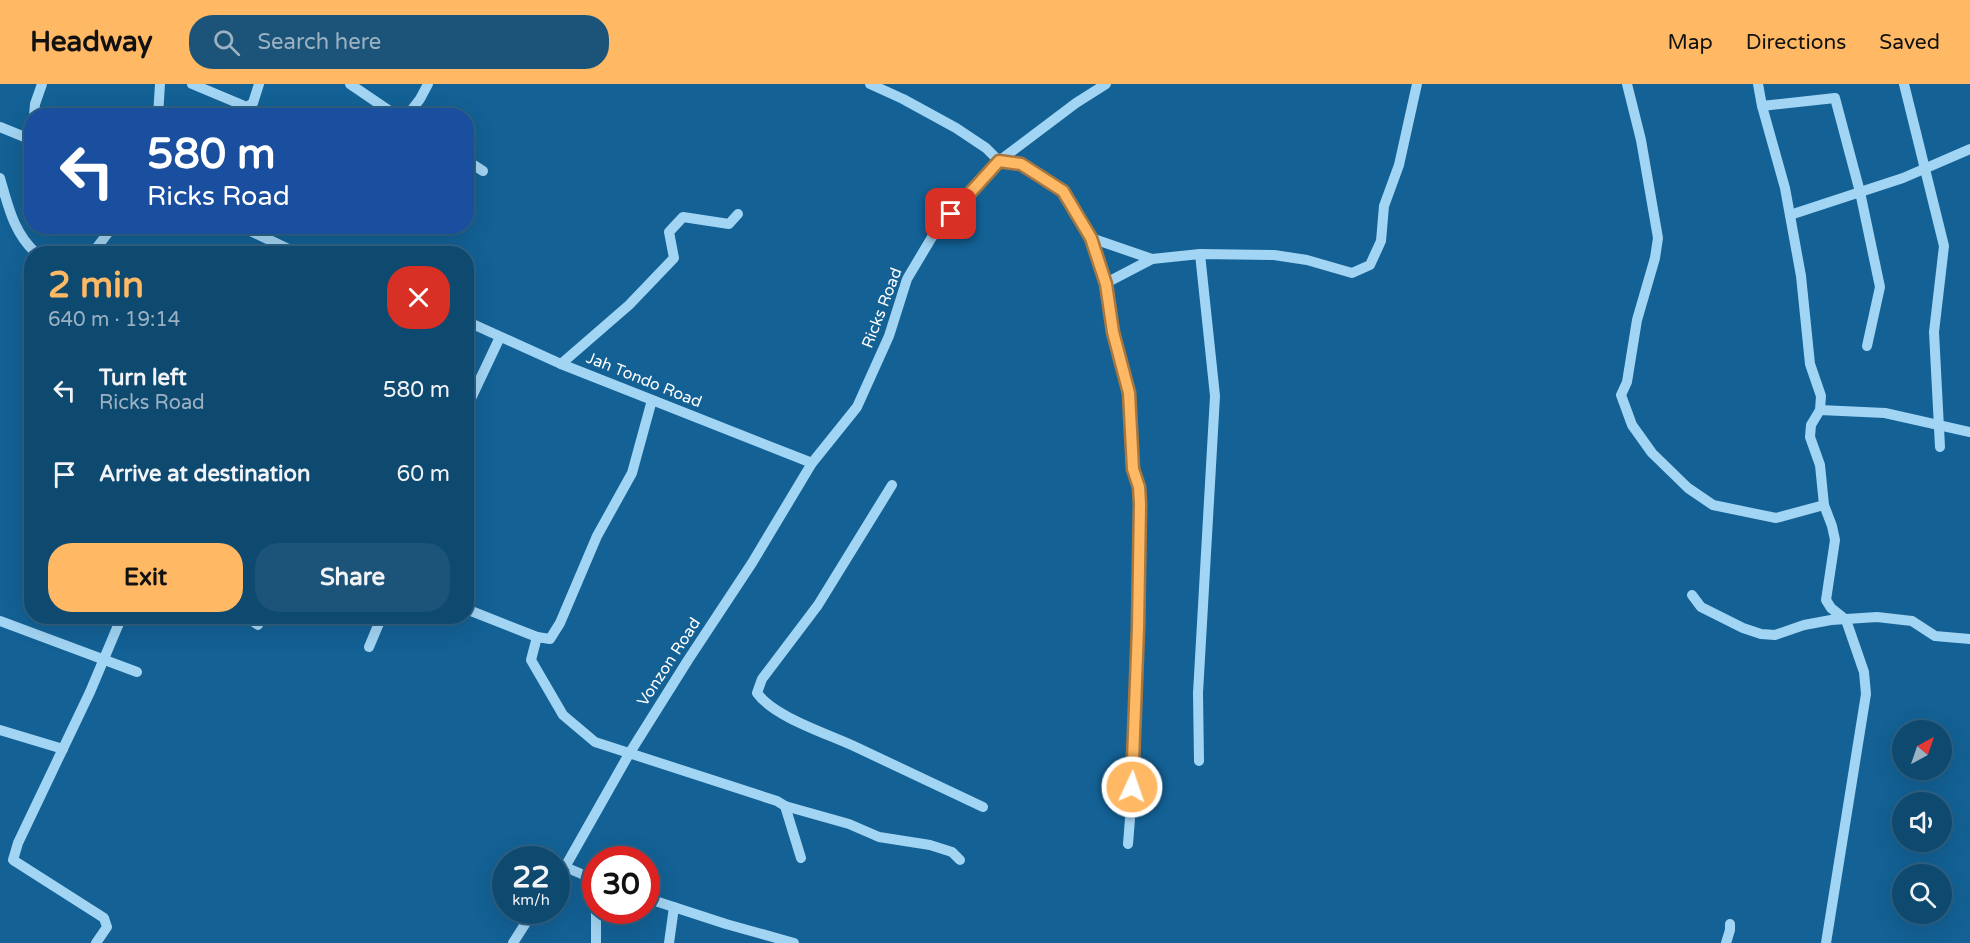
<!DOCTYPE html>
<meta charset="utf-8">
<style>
:root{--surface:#0e4970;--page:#1c5378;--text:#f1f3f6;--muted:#9bb2c3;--line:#2e6183;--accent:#ffb964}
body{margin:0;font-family:"Varela Round",sans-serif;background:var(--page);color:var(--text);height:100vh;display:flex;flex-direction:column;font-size:22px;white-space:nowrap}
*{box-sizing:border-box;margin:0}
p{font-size:20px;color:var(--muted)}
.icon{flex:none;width:33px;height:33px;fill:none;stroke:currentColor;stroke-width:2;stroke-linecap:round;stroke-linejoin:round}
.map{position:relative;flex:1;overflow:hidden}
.drawer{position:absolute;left:24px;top:162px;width:450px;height:378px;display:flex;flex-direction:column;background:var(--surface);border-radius:24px;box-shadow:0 6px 24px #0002,0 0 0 2px var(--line)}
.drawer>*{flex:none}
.guide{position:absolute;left:24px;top:24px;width:450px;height:126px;border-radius:24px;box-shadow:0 6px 24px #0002,0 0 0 2px var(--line);background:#1a4fa0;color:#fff;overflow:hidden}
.needle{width:39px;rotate:40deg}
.tools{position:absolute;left:1892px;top:636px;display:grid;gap:12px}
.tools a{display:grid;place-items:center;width:60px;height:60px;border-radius:50%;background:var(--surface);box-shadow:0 6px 24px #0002,0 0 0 2px var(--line);font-size:30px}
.speed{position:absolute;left:492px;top:762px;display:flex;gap:12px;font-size:30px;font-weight:700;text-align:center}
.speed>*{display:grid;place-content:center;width:78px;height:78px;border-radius:50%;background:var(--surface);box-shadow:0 6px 24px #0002,0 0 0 2px var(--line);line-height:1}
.speed small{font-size:15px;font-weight:400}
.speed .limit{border:9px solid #d22;background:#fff;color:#111}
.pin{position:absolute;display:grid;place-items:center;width:51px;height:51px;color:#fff;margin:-26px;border-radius:12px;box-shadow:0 3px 9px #0006}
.me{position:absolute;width:66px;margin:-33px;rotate:3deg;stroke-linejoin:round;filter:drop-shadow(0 0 4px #0008)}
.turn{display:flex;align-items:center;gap:21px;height:126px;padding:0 24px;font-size:27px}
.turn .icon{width:78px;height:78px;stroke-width:2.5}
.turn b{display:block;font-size:42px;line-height:51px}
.round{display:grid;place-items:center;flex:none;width:63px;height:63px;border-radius:24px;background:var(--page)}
.summary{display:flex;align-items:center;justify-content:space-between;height:102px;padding:0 24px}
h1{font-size:36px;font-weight:700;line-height:45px;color:var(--accent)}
.cta{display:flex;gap:12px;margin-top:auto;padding:12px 24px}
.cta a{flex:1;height:69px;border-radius:24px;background:var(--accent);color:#111;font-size:24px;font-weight:700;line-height:69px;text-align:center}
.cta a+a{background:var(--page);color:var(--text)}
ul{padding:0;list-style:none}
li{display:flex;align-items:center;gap:18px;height:84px;padding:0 24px}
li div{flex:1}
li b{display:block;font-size:22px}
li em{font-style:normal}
header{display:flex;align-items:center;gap:36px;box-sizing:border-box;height:84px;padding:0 30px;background:var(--accent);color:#111}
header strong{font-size:28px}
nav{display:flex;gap:33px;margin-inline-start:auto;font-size:21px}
.search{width:420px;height:54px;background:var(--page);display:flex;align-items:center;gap:15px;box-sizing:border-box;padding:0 21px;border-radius:24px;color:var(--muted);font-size:22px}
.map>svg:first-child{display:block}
</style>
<header>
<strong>Headway</strong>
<div class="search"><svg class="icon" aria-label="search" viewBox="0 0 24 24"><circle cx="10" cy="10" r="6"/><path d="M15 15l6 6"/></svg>Search here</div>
<nav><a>Map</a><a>Directions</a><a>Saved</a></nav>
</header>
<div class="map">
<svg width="1970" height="859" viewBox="0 0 1970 859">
<rect width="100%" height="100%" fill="#136195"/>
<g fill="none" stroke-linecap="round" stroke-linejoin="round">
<g stroke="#a2d4f3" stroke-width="10">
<polyline points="192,0 247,23 253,19 259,0"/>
<polyline points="350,0 397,32"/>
<polyline points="870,0 903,15 956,44 986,64 999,77 1021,80 1050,98 1063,107 1091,154 1152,175"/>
<polyline points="1627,0 1641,56 1658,154 1655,174 1637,236 1627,298 1621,311 1632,341 1652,369 1688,404 1713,421 1776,434 1824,421 1820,381 1810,353 1811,341 1820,326 1821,312 1810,280 1801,192 1785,104 1762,22 1758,0"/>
<polyline points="1904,0 1944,162 1934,248 1940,363"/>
<polyline points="1762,22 1835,14 1860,108 1880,203 1867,262"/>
<polyline points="34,32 35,20 42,0"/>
<polyline points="158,32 160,0"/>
<polyline points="407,32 420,15 428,0"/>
<polyline points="0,43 32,56"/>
<polyline points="466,76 483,87"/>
<path d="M 0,94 C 8,122 14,150 37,170"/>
<polyline points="1790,131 1903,94 1970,65"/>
<polyline points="240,142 299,170"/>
<polyline points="1091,154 1106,199 1113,247 1129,309 1133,385 1139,403 1141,436 1138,544 1134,684 1128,760"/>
<polyline points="92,170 113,142"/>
<polyline points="1106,199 1152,175 1200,170 1274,171 1307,176 1352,189 1370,181 1381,157 1384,122 1399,81 1417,0"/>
<polyline points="466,237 561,280 812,379"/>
<polyline points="561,280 629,221 674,174 669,148 683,133 729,140 738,130"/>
<polyline points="652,316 632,389 597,452 560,539 550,555 537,553 531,576 563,631 595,658 777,717 785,722 801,774"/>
<polyline points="466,325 500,253"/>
<polyline points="1820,326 1885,329 1970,348"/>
<path d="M 892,401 L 818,521 L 762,595 L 757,609 C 775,634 829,650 858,664 C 899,683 941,703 983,723"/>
<polyline points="1824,421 1832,442 1835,456 1826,516 1831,524 1846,536 1864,588 1866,610 1826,859"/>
<polyline points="1692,511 1701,523 1743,544 1761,550 1775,551 1804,541 1831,536 1877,533 1912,537 1935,552 1970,555"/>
<polyline points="466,525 537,553"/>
<polyline points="245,532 258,541"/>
<polyline points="0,537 137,588"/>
<polyline points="369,563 382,532"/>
<polyline points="0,646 63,665"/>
<polyline points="1199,677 1198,609 1215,312 1200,170"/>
<polyline points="785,722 849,740 879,753 930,761 952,768 960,776"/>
<polyline points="565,783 596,796"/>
<polyline points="585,792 596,813"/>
<polyline points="556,795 565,783 629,670 688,576 752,479 812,379 857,323 889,252 907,195 935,148 999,77 1076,19 1106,0"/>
<polyline points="646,814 726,840 794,859"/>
<polyline points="96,859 107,843 104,834 13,776 18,759 90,608 122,532"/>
<polyline points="513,859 534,826"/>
<polyline points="596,859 596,826"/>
<polyline points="669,859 674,823"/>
<polyline points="1726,859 1730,846 1730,840"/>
</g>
</g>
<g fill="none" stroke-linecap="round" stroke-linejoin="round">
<g stroke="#a67841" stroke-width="15">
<polyline id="route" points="951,130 999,77 1021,80 1063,107 1091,154 1106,200 1113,248 1129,309 1133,385 1139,403 1140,420 1138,544 1132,703"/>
</g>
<use href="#route" stroke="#ffb964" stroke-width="10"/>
</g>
<g text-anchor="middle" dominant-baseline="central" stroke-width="6" stroke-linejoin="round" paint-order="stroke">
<g font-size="16" fill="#fff" stroke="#136195">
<text transform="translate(882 224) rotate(-69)">Ricks Road</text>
<text transform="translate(644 296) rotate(22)">Jah Tondo Road</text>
<text transform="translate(669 578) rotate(-57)">Vonzon Road</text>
</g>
</g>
</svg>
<div class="tools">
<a><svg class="needle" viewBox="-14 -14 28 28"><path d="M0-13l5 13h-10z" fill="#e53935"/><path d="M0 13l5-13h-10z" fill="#9bb2c3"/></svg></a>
<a><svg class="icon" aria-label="sound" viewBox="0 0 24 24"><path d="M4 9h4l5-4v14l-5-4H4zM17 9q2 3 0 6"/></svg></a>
<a><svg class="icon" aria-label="search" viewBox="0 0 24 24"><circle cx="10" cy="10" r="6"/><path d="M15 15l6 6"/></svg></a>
</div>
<div class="speed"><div>22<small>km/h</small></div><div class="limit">30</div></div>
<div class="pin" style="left:951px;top:130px;background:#d93025"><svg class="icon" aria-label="arrive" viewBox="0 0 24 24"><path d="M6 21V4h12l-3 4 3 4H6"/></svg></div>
<svg class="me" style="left:1132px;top:703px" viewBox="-20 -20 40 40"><circle r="17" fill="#ffb964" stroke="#fff" stroke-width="3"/><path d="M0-11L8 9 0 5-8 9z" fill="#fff"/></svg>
<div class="guide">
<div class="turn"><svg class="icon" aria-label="left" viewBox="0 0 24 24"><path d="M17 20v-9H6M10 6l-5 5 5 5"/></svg><div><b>580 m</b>Ricks Road</div></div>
</div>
<section class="drawer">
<div class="summary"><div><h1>2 min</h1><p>640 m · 19:14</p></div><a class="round" style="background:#d93025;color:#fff"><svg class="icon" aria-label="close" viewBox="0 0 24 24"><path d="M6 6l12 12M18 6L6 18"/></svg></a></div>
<ul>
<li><svg class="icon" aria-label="left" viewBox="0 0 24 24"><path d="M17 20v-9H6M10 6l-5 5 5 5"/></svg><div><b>Turn left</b><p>Ricks Road</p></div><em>580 m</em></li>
<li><svg class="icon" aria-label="arrive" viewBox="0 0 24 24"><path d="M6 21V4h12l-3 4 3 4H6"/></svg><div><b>Arrive at destination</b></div><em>60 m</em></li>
</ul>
<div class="cta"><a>Exit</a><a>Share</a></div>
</section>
</div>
